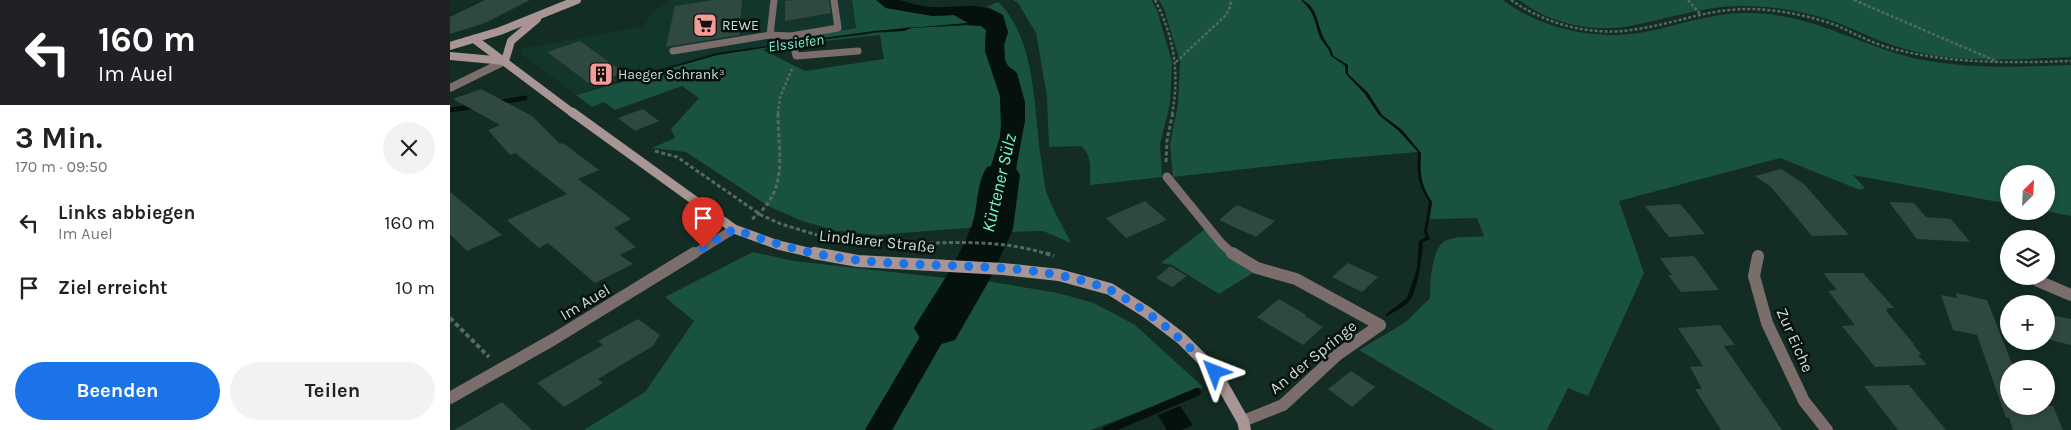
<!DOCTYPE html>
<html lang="de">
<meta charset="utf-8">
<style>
:root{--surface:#fff;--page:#f2f2f2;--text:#222;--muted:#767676;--accent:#1a73e8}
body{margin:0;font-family:Karla,sans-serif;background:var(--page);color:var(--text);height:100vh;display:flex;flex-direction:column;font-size:19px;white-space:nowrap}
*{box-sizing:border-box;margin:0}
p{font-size:16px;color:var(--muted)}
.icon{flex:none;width:28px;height:28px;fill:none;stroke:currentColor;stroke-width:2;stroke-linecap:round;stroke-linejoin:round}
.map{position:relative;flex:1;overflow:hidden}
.details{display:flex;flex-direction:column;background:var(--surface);width:450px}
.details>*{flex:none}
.banner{background:#202124;color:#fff;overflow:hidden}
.needle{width:32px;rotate:24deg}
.tools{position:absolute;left:1550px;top:165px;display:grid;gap:10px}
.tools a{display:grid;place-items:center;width:55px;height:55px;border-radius:50%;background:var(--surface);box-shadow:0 2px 8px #0003;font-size:25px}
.pin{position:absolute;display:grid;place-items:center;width:42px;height:42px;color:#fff;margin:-51px -21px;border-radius:50% 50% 50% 0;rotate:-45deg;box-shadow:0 0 5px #0007}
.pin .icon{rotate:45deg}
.me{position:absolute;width:55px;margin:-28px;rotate:315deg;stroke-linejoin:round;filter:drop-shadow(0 0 4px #0008)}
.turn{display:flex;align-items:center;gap:18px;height:105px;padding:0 15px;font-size:22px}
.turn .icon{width:65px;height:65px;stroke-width:2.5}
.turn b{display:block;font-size:35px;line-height:42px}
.round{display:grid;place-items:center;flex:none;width:52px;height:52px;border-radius:26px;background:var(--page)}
.summary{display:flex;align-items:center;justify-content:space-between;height:85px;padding:0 15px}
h1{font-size:30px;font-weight:700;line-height:38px}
.cta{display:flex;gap:10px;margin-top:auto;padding:10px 15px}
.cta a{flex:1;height:58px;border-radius:30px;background:var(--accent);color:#fff;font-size:20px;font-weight:700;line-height:58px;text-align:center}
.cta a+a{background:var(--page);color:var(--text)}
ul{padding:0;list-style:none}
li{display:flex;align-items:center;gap:15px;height:65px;padding:0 15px}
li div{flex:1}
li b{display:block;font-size:19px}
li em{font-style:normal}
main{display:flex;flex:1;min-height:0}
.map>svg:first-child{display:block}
</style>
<main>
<section class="details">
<div class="banner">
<div class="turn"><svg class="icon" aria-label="left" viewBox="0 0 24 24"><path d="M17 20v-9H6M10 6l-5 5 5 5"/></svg><div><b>160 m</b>Im Auel</div></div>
</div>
<div class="summary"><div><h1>3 Min.</h1><p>170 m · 09:50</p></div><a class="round"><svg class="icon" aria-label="close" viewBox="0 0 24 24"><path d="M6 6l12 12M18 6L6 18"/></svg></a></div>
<ul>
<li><svg class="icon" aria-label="left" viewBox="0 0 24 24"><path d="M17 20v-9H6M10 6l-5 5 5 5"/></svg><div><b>Links abbiegen</b><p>Im Auel</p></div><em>160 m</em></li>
<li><svg class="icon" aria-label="arrive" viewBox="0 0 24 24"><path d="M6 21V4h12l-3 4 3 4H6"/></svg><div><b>Ziel erreicht</b></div><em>10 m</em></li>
</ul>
<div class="cta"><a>Beenden</a><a>Teilen</a></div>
</section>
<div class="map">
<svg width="1621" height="430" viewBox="0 0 1621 430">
<rect width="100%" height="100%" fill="#132c24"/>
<polygon fill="#12362b" points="221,0 402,0 406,28 353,37 349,41 263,53 152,85 126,95 71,54 70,49 194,26 202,12"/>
<g fill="#1a5242">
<polygon points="402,0 426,0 436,8 483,16 504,15 519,23 475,28 461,27 349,41 348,39 353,37 406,28"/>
<path d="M 563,0 L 701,0 L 707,10 L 722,62 L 720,104 L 710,144 L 712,177 L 640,185 C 640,171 643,156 631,146 L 599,147 L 597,96 L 586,33 L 568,3 Z"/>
<path d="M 709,0 L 851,0 C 866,13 864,22 871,39 C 875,45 879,48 881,56 L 895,66 L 896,74 L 915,94 L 929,115 L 949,131 L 968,152 L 885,159 L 723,177 L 720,144 L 728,104 L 730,62 L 714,9 Z"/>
<path d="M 853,0 L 1053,0 C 1089,28 1144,40 1189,33 C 1225,27 1259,13 1296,13 C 1354,12 1399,40 1452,55 C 1506,70 1565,67 1621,65 L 1621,216 L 1595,211 L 1596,174 L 1559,174 L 1559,204 L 1403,175 L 1415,188 L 1410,190 L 1330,158 L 1169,201 L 1194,273 L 1138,396 L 1118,388 L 1097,430 L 1044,430 L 909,350 L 956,322 L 980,298 C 980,284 981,249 995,241 C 1006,235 1023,238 1034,236 L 1027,218 L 980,219 L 982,202 L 974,190 L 970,173 L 971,153 L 952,130 L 932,115 L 918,93 L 898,74 L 898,65 L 883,56 C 882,48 877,45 874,38 C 866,22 868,13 853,0 Z"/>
<path d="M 1069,0 L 1621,0 L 1621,57 C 1566,59 1508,64 1455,49 C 1432,43 1411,32 1388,23 C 1358,12 1320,5 1288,6 C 1250,7 1217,19 1180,26 C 1143,33 1098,23 1069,0 Z"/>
<path d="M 548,2 C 588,40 583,114 592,165 C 593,173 594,183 596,191 C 602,209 613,226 621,243 L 593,231 L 554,232 L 570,146 L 575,103 L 567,73 L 558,66 L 555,60 L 554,45 L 558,32 L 541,8 L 536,7 Z"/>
<path d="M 517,25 L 531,26 L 536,30 L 535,51 L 550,96 L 551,124 L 550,137 L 535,186 L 530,227 L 426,235 L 388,231 L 352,221 L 318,206 L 236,152 L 202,148 L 225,138 L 221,129 L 249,98 L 232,86 L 165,110 L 154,102 L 142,107 L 126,95 L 267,55 L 322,46 L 313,50 L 355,71 L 434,59 L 430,35 L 374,41 L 350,42 L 415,35 C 430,31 446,34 461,28 Z"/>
<polygon points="755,229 806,271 769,294 722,265 711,263"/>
<polygon points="303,252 344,261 504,279 415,430 134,430 195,392 244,321 215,297"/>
<polygon points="531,280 608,293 644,303 685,325 753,387 641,430 442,430 521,292"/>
</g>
<g fill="#05110d">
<path d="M 426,0 C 433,0 443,0 450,0 C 460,3 469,6 480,7 C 508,9 528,0 553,15 L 558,32 L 554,45 L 555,60 L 558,66 L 567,73 L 575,103 L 575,121 L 554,232 L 530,227 L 535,186 L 550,137 L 551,124 L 550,96 L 535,51 L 536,30 L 531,26 L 517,25 L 461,28 L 454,31 L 425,32 L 318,47 L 267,55 L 152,87 L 268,53 L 424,31 L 518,23 L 504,15 L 483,16 L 436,8 Z"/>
<path d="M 851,0 C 868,5 867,26 874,39 C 877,45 882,48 883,56 L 898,65 L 898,74 L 918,93 L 932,115 L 952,130 L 971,153 C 970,174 970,183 982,202 L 977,232 L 980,239 L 973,242 C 972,256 968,290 960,300 C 954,308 945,311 937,316 L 935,315 L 957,298 L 967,268 L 969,241 L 976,237 L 974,232 L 979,202 C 967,183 967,174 968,152 L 949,131 L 929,115 L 915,94 L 896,74 L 895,65 L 881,56 C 879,48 875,45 871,39 C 864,22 866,13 851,0 Z"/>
<polygon points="504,279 531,280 521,292 442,430 415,430"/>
<polygon points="730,406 743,425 732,430 717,430 708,415"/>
</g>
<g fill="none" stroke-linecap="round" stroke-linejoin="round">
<g stroke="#05110d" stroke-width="5">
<polyline points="45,103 75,98"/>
<polyline points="0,110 27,106"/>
</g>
<polyline stroke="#05110d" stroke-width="8" points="657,430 747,392"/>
<path fill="#05110d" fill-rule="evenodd" d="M 551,163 L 565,167 L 570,175 L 563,229 L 540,279 L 505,340 L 488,345 L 471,340 L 464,328 C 483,296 506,265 520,230 C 529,210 525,185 537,167 Z"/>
</g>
<g fill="#2f4940">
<polygon points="35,0 80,0 35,23 0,34 0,17"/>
<polygon points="264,0 292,0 289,35 216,47 225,6"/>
<polygon points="344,0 379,0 381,13 335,21 335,1"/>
<polygon points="130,41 152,57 175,73 140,84 97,52"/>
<polygon points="31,89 82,116 110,144 113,143 149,170 128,179 181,219 164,228 186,247 170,255 183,264 145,283 98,243 89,248 57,220 117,194 65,153 60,155 38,130 50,125 3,99"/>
<polygon points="193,109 209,121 185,131 168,118"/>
<polygon points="1331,169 1353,183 1399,235 1362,236 1321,187 1305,176"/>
<polygon points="0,192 52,235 17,251 0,234"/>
<polygon points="695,201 717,220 676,238 656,218"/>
<polygon points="1439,202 1464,203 1476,217 1501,219 1520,242 1467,239"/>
<polygon points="1230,204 1243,219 1255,234 1219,237 1195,206"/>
<polygon points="787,205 825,221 806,237 769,220"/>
<polygon points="1244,256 1269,290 1231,292 1218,275 1222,275 1210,258"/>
<polygon points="898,263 907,267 928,277 912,292 882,277"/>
<polygon points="720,266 737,276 722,287 706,278"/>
<polygon points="1373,273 1413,273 1444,308 1436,308 1438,311 1436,311 1464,344 1463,344 1471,354 1468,355 1477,365 1425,367 1392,326 1405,325 1378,291 1387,290"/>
<polygon points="1506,293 1537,300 1564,369 1559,369 1559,406 1603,406 1613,430 1563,430 1559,417 1556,418 1527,335 1503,330 1491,295 1507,298"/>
<polygon points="829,299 856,315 855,316 873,327 853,345 807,317"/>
<polygon points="1596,314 1621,319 1621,345 1596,339"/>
<polygon points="188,319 210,335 203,346 148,379 153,383 114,407 87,383 153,345 148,341"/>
<polygon points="1270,325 1285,345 1274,346 1332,430 1271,430 1245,389 1252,389 1240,367 1253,366 1228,328"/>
<polygon points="901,371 925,387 902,407 878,389"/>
<polygon points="1459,385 1478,408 1496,430 1448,430 1414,386"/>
<polygon points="52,402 82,430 4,430"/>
</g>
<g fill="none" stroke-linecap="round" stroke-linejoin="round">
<g stroke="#546962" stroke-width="2.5" stroke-dasharray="3 2" stroke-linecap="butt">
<path d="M 705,0 C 724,36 730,74 722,114"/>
<path d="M 1061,0 C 1097,25 1143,37 1187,29 C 1228,23 1259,8 1303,9 C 1331,10 1361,16 1388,26 C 1405,34 1422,43 1440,48 C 1500,64 1560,63 1621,61"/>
<polyline points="1238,0 1250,14"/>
<polyline points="1404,0 1548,62"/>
<polyline points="726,62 776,15 781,5 780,0"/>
<polyline points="328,114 330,97 342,69"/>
</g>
<g stroke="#546962" stroke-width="3" stroke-dasharray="4 2.5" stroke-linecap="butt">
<polyline points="205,151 227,157 311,215 331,224 367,235"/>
<polyline points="716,162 717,140 723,112"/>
<path d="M 302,219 C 340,191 328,154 328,112"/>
<path d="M 447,244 C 498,243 550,238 600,255"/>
</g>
<g stroke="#546962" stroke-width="4" stroke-dasharray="4.5 3" stroke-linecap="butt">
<polyline points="596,253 604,256"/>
<polyline points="0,318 39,357"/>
</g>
<g stroke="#7a6d6c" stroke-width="7">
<polyline points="324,0 320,35 341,36 388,28 384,0"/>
<polyline points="341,36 346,56 408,51"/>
<polyline points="223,51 320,35"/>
</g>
<polyline stroke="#7a6d6c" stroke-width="8" points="0,88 55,61"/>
<g stroke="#7a6d6c" stroke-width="9">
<polyline points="717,177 771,243 784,255"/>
<polyline points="242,255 284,229"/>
</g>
<g stroke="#7a6d6c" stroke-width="12">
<polyline points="782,253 807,268 846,279 930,325 887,355 833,405 793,421"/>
<polyline points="1308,256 1304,276 1317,323 1354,401 1377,430"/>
<polyline points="1588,281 1621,295"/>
<polyline points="0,398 104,339 244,253"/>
</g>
<g stroke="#a99594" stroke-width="8">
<polyline points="24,39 124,114"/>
<polyline points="0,46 50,31 127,0"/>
<polyline points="0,56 55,61 61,41 87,19"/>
</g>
<polyline stroke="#a99594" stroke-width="9" points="122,112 284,229 328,245 370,255"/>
<polyline stroke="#a99594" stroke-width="12" points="364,253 408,261 553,269 609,275 660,289 698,313 732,339 765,372 793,421 795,430"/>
</g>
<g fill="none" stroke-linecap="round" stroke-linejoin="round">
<path stroke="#1a73e8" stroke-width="9" stroke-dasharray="0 16.2" d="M 253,248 L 284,229 C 324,244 365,256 408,260 C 489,270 581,259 658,289 C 666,292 674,298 681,302 C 713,322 739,346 765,372"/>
</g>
<defs>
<g id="supermarket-square" transform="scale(1.25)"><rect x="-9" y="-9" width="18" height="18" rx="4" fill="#f59b97" stroke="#07120e"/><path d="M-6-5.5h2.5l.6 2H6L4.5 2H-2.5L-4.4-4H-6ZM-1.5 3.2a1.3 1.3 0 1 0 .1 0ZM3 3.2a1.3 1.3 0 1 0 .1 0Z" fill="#111"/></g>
<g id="building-square" transform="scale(1.25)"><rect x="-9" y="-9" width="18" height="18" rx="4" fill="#f59b97" stroke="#07120e"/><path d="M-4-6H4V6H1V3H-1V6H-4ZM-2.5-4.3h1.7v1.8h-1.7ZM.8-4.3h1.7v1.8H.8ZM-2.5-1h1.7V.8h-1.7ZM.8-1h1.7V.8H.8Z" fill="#111"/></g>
</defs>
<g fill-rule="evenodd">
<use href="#supermarket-square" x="255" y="25"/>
<use href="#building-square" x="151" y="74"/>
</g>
<g text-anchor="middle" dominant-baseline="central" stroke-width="5" stroke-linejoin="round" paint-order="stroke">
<g font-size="14" fill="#ceddd7" stroke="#07120e" text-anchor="start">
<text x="272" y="25">REWE</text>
<text x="168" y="74">Haeger Schrank³</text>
</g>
<g font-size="15" font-style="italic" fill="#74f7d0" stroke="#07120e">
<text transform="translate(346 43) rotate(-8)">Elssiefen</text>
</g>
<g font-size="16" fill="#ceddd7" stroke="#07120e">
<text transform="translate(427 241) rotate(6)">Lindlarer Straße</text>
<text transform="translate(135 302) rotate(-31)">Im Auel</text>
<text transform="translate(1345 340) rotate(66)">Zur Eiche</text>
<text transform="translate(863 357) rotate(-39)">An der Springe</text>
</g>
<g font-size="18" font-style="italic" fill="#74f7d0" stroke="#07120e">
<text transform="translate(549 183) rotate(-77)">Kürtener Sülz</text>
</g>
</g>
</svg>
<div class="tools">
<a><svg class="needle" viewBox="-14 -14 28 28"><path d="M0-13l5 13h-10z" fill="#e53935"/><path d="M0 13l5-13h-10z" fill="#767676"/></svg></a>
<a><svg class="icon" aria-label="layers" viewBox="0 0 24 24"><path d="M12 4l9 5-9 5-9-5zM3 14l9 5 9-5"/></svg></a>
<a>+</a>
<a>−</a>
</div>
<div class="pin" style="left:253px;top:248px;background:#d93025"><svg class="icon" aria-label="arrive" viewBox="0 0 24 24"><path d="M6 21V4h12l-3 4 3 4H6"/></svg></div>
<svg class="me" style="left:765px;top:372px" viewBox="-20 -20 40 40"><path d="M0-17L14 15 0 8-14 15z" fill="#1a73e8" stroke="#fff" stroke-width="4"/></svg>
</div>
</main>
